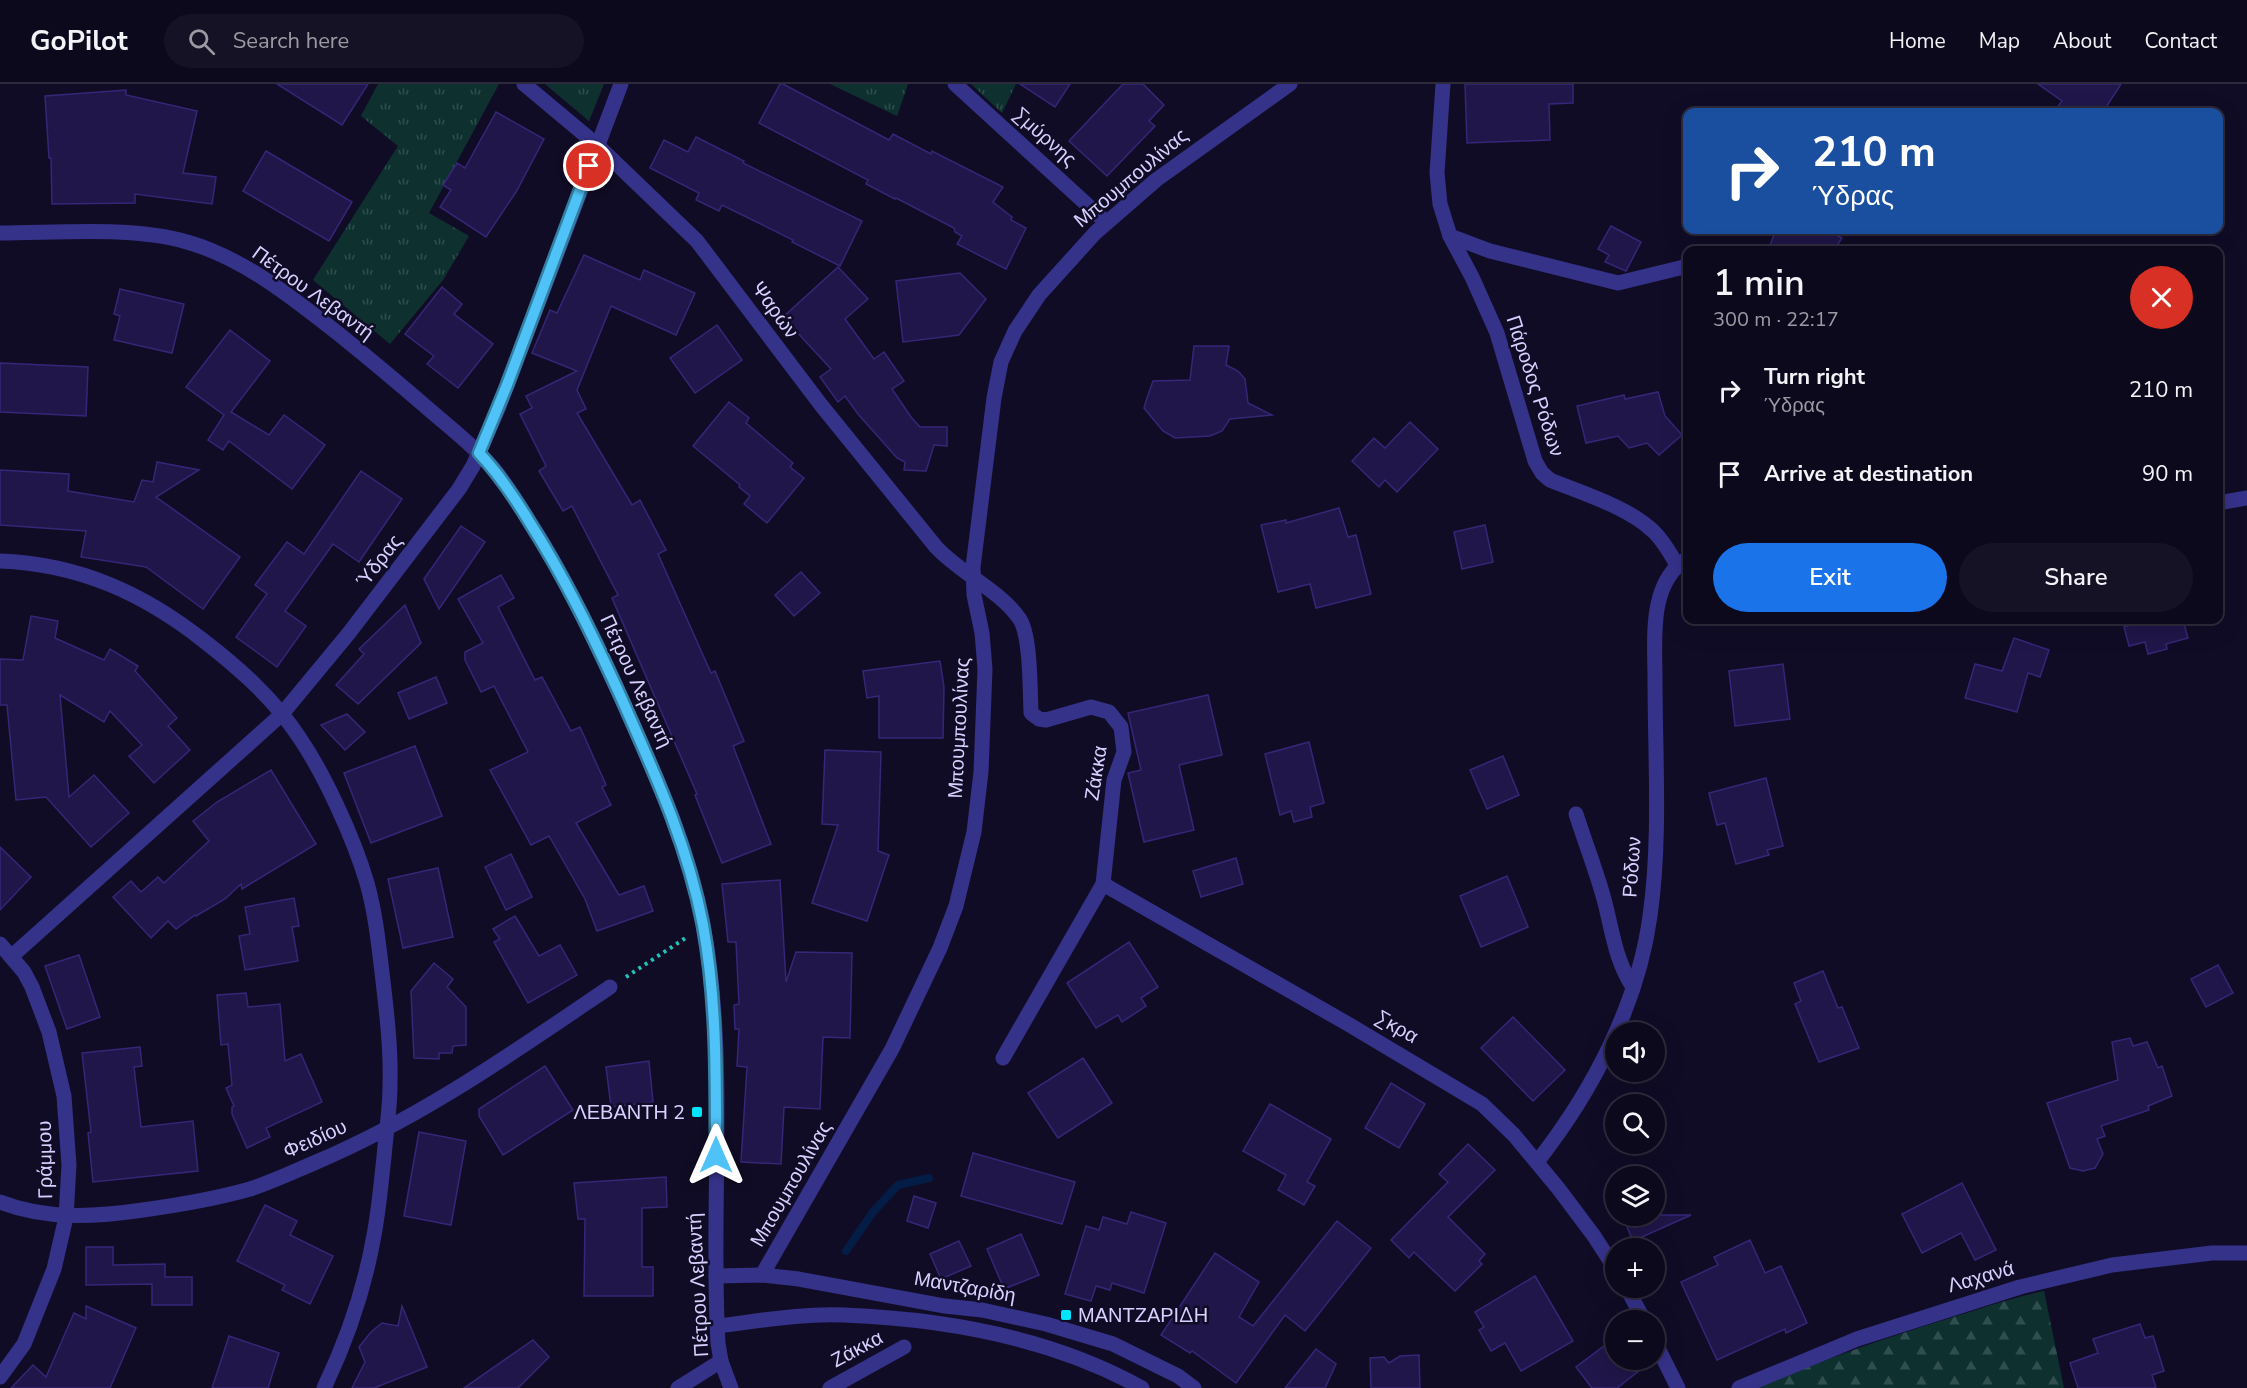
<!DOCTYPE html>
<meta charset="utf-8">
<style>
:root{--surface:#0d091c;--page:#161225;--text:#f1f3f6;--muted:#9a9aa3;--line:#2d2a3b;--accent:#1a73e8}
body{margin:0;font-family:"Nunito Sans",sans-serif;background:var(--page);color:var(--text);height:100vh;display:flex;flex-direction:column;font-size:22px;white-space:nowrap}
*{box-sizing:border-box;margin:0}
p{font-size:20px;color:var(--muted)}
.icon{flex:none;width:33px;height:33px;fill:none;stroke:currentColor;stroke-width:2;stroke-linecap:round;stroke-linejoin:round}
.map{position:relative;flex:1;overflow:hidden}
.details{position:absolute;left:1683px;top:162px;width:540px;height:378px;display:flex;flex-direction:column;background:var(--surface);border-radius:12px;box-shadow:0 6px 24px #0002,0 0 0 2px var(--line)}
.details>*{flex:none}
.top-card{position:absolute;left:1683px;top:24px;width:540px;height:126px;border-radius:12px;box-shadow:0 6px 24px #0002,0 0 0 2px var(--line);background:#1a4fa0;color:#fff;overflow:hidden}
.controls{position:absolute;left:1605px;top:938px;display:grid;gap:12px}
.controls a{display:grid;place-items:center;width:60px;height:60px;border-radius:50%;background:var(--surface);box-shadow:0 6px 24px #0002,0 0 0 2px var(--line);font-size:30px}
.pin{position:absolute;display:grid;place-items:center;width:51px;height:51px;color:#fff;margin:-26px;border:3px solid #fff;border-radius:50%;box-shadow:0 2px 6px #0007}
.me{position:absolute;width:66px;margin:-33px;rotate:0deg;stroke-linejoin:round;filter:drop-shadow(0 0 4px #0008)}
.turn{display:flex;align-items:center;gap:21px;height:126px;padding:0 30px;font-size:27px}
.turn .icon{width:78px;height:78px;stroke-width:2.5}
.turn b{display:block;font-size:42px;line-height:51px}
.round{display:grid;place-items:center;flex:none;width:63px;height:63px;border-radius:32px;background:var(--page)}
.headline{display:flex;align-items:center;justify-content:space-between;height:102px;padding:0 30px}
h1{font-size:36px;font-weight:600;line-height:45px}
.cta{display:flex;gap:12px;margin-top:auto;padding:12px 30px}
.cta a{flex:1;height:69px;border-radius:36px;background:var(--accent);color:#fff;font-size:24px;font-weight:600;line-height:69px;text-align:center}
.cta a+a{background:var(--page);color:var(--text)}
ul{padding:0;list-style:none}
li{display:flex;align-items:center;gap:18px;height:84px;padding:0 30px}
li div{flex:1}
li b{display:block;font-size:22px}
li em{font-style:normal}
header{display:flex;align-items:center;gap:36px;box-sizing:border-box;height:84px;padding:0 30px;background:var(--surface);border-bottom:2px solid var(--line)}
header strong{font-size:28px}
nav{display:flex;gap:33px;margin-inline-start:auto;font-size:21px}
.search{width:420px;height:54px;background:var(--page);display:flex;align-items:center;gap:15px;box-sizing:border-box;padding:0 21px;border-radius:33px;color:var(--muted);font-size:22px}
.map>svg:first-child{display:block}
</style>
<header>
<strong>GoPilot</strong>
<div class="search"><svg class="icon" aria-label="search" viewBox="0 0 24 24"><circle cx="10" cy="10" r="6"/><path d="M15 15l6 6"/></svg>Search here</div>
<nav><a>Home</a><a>Map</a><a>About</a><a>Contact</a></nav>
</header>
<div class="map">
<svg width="2247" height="1304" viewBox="0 0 2247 1304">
<defs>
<pattern id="grass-tufts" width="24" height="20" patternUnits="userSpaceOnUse" patternTransform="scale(1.5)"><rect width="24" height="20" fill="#0e3130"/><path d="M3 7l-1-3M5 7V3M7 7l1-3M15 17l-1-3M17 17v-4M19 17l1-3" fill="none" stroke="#304e4f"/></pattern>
<pattern id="forest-firs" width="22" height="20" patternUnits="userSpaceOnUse" patternTransform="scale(1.5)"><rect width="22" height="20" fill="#0e3130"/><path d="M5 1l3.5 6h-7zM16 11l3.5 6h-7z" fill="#304e4f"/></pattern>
</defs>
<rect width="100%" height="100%" fill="#110c26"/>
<g fill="url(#grass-tufts)">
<polygon points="378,0 499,0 429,129 469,152 443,196 390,260 313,196 398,62 361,32"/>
<polygon points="545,0 604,0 589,37"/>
<polygon points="830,0 908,0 897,32"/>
<polygon points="971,0 1016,0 1002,29"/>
</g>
<path fill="url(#forest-firs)" d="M 2044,1207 L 2064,1304 L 1757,1304 C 1819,1277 1882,1255 1947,1235 C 1980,1225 2011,1214 2044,1207 Z"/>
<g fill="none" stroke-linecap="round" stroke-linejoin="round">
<polyline stroke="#041d47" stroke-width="8" points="846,1167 873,1128 898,1101 929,1094"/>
</g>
<g fill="#201649" stroke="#362678" stroke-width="1.5">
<polygon points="277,0 368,0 342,41"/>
<polygon points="780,0 783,0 889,56 893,50 931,70 932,67 1003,103 993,118 1012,133 1011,136 1026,144 1006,185 957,160 962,152 955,148 954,144 896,114 895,115 866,100 868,96 759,39"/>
<polygon points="1020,0 1070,0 1055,23"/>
<polygon points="1123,0 1143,0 1164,21 1149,37 1155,42 1107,92 1069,57"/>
<polygon points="1465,0 1573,0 1573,19 1549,20 1550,56 1467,59"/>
<polygon points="2038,0 2121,0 2103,28 2054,28 2062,17"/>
<polygon points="126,6 126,11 197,27 183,89 216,93 212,120 135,110 135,119 52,120 51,74 49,74 45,12"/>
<polygon points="496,28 544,55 516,108 486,153 440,123 451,106 443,101 457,79 465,84"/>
<polygon points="696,53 744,77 743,79 862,137 840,182 792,158 793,156 722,121 719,127 696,116 699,109 650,84 664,56 688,68"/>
<polygon points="266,67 352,118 329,157 243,107"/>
<polygon points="1611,142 1641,158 1626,187 1605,178 1609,171 1598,165"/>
<polygon points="1776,146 1828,146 1842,154 1834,166 1768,166"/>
<polygon points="584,171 640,196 644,186 695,209 676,251 611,222 577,306 586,325 577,329 632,421 640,416 666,466 658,470 711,589 715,587 744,657 733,662 771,760 722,779 695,711 697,710 612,514 618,511 572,422 563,427 539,387 546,382 520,330 532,324 526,312 577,287 532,269 550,226 557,229"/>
<polygon points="838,183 868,215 845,235 874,275 884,268 904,297 892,305 911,333 920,343 947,343 947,362 934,361 926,387 904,386 905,378 897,374 858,330 845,312 838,318 820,293 831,285 783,233"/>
<polygon points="960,189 986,215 959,251 903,258 896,197"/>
<polygon points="442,203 462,220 454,230 493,260 458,304 427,280 434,272 405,250"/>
<polygon points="120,205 184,220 172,269 114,256 120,232 114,230"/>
<polygon points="717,241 742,276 695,309 670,274"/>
<polygon points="230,246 270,277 231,328 269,351 284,331 325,361 292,405 229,357 223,366 208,356 224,331 186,303"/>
<polygon points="1194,262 1229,262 1226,281 1238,287 1245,295 1248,319 1272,331 1230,335 1222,347 1210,352 1175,354 1163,347 1144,324 1146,317 1153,297 1190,296"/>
<polygon points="0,279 88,283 86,332 0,328"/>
<polygon points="1658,308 1665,332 1682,351 1659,371 1647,359 1629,364 1618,352 1586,359 1577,322 1624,311 1625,315"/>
<polygon points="729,318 749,334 746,339 793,379 790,383 804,394 767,439 744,420 750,412 739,403 740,401 693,362"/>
<polygon points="1410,338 1438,365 1397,408 1385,396 1379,403 1352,377 1374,354 1385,364"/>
<polygon points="157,378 199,386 156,413 240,473 203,525 146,483 81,473 86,447 0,441 0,386 69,390 68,407 134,418 142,396 153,398"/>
<polygon points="361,387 402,415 359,478 333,460 285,527 306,542 277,583 236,553 267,510 255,501 287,458 304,470"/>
<polygon points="1339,424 1348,453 1356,451 1371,510 1316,524 1310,500 1278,508 1261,441 1286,436 1286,439"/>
<polygon points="1485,441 1493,478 1462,485 1454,448"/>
<polygon points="461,442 485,458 439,525 424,495"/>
<polygon points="801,488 820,509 794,532 775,511"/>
<polygon points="501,491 514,514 498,523 535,596 542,593 571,647 580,643 606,701 602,703 611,721 576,739 619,811 644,802 653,827 597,847 585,815 549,752 531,761 490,686 528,668 494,602 481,608 465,576 465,568 483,559 458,515"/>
<polygon points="405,521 421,559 358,620 336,601 364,570 359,565"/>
<polygon points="31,532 58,537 55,554 104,576 110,565 138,582 135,587 177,634 168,642 190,666 154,699 129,672 142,661 110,627 104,638 60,611 69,713 94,691 129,729 91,763 46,713 16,716 7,621 0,621 0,575 23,576"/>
<polygon points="2137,536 2183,536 2188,554 2166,560 2167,565 2148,570 2145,558 2129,562 2124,543 2138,539"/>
<polygon points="2014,554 2049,566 2040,593 2028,589 2017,628 1965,614 1975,580 2002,587"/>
<polygon points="940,577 944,603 943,654 879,654 879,612 867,614 863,587"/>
<polygon points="1783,580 1790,635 1735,642 1729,587"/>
<polygon points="436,593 447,619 409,635 398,609"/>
<polygon points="1208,611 1222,671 1179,681 1194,746 1144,758 1128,689 1141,686 1128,629"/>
<polygon points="347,630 365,648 345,666 321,641"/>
<polygon points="1309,658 1324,719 1310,723 1312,733 1294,738 1291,727 1280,731 1265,670"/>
<polygon points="415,662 442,732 371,759 344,689"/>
<polygon points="825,666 881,668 878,767 889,771 867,837 812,819 838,741 822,740"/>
<polygon points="1503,672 1519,711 1487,725 1470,686"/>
<polygon points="271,686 316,760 242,805 241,800 225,815 196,832 195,831 176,845 168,837 151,854 113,813 131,797 141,808 158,793 164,799 209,757 193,737 217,718"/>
<polygon points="1766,694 1783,762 1767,766 1769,771 1736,780 1725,739 1717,741 1709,709"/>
<polygon points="0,763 31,793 0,826"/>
<polygon points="511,770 532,813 506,826 485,783"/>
<polygon points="1236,774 1243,800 1201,813 1193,787"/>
<polygon points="438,784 453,853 403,864 388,795"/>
<polygon points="1507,792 1528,843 1481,863 1460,812"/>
<polygon points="780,796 786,898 796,868 852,869 850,954 823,953 820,1025 784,1023 781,1080 741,1078 747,983 737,982 739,945 735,945 734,921 739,920 736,858 728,858 722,800"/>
<polygon points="294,814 299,842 292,843 298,877 245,886 239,852 250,850 245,823"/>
<polygon points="515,832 539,872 560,861 577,891 528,919 494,858 500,855 493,845"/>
<polygon points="1129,858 1158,903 1141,914 1146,922 1122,938 1118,931 1096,944 1067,899"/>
<polygon points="79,871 100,933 67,945 45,882"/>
<polygon points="434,879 453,895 447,903 466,923 466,961 453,962 452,969 439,969 439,975 414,974 411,907"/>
<polygon points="2218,881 2233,909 2206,923 2191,895"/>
<polygon points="1823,887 1838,924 1842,923 1859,964 1819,978 1795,920 1801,917 1794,899"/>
<polygon points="246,909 248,923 280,920 285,977 301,970 322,1018 266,1044 270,1053 247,1064 232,1030 232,1023 234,1022 226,1004 232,1001 228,960 221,961 217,911"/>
<polygon points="1513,933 1565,986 1533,1017 1481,964"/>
<polygon points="2130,954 2133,962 2147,958 2158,984 2162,982 2172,1012 2148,1022 2149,1026 2101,1042 2105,1052 2097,1055 2103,1070 2095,1084 2083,1087 2070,1084 2047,1019 2118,996 2112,958"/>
<polygon points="140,963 142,982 134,983 141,1043 193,1037 198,1087 93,1098 88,1049 91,1048 82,969"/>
<polygon points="1083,974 1112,1019 1058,1054 1028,1009"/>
<polygon points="649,977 653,1018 611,1023 606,983"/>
<polygon points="545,982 573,1026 503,1071 479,1032 479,1025"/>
<polygon points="1391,999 1425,1020 1399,1064 1365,1044"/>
<polygon points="1270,1020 1331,1055 1307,1098 1315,1102 1304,1121 1278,1106 1286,1091 1243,1067"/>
<polygon points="419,1048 466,1057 451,1141 404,1132"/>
<polygon points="1468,1060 1495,1086 1448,1133 1485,1170 1479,1177 1482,1180 1455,1207 1414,1168 1409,1174 1391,1156 1448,1098 1439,1090"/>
<polygon points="973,1069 1075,1098 1062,1140 961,1112"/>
<polygon points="666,1093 667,1123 642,1124 642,1183 653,1183 653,1212 584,1212 585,1135 578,1135 574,1099"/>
<polygon points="1962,1099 1996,1166 1975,1176 1961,1149 1922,1169 1902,1130"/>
<polygon points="914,1112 936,1119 928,1144 907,1137"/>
<polygon points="265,1121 297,1137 290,1151 333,1172 310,1220 282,1206 285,1201 237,1177"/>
<polygon points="1131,1128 1166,1139 1144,1209 1112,1199 1110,1206 1096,1202 1091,1217 1065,1210 1086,1142 1099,1146 1103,1133 1127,1140"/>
<polygon points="1622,1131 1691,1131 1633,1157"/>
<polygon points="1337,1137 1371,1164 1305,1247 1285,1231 1236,1299 1192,1267 1190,1269 1161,1251 1215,1169 1259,1198 1239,1233 1253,1242"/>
<polygon points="1021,1150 1039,1191 1004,1205 987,1165"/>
<polygon points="1750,1156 1765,1189 1781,1182 1807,1239 1786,1249 1785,1245 1717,1276 1681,1198 1718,1181 1714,1173"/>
<polygon points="959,1157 971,1182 941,1195 930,1170"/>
<polygon points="86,1163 113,1163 113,1181 165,1180 165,1193 192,1193 192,1221 152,1221 152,1200 86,1201"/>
<polygon points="1535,1192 1573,1257 1521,1287 1505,1259 1491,1267 1479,1246 1484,1243 1475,1228"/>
<polygon points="86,1222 136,1244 110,1304 11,1304 33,1281 46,1293 74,1229 86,1235"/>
<polygon points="402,1222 427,1283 374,1304 352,1304 365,1278 359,1263 371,1248 382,1239 398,1242"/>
<polygon points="2140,1240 2145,1254 2153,1252 2164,1287 2152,1291 2156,1304 2078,1304 2070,1279 2098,1269 2093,1255"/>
<polygon points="229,1252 279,1269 268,1304 212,1304"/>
<polygon points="1616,1253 1616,1275 1653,1276 1617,1304 1592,1304 1576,1283"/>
<polygon points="533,1256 549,1273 518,1304 464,1304"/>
<polygon points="1316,1265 1336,1280 1325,1304 1285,1304"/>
<polygon points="1419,1271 1420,1304 1371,1304 1370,1274 1384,1273 1389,1279 1400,1272"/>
</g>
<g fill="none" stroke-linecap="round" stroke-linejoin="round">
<polyline stroke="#21c3b9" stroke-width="4" stroke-dasharray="3 4.5" stroke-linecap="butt" points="626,893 687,853"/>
<g stroke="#35328a" stroke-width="15">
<path d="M 524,0 L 597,61 L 697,157 L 821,321 L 936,463 C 960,489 999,506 1019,534 C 1031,550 1030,608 1031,629 L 1039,635 L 1046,636 L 1091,623 L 1109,628 L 1121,643 L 1124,668 L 1114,696 L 1103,800 L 1003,974"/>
<polyline points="955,0 1106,138"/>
<path d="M 1443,0 L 1437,89 L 1440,120 L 1450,152 L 1472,193 L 1497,249 L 1535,377 L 1542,389 L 1550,396 C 1582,409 1628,423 1653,447 C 1663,456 1670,469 1677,481"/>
<path d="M 0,149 C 57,149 133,142 187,158 C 244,174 294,215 340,251 C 371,276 402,302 432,328 C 453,346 475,363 493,384 C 508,402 519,421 531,440 C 565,493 592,549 618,607 C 653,685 689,761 704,846 C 728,982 710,1122 718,1259 L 721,1277 L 731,1304"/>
<polyline points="1450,152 1490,167 1618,199 1688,182"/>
<polyline points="2218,419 2247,414"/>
<path d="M 0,477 C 79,480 143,509 204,557 C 240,585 274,615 299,653 C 325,691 354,755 367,799 C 376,831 379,864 383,897 C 387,931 391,966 390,1001 C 390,1025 386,1049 384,1073 C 381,1099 379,1125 374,1151 C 365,1203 347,1256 324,1304"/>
<path d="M 1576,730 C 1585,758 1596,786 1604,815 C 1612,845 1615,876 1633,903"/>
<polyline points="1103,800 1348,940 1482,1020 1514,1051 1558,1104 1594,1152 1616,1186"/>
<polyline points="0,860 24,888 32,903 49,948 64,1012 69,1081 66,1133 54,1185 24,1260 0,1293"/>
<polyline points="12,872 282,630 349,549 459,405 473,382 498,325 621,0"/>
<path d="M 1537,1078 C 1592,1008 1638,921 1650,832 C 1661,754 1655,674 1655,595 C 1655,555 1648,498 1688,474"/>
<path d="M 0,1118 C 46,1136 95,1133 143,1126 C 179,1121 215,1115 250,1105 C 272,1098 293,1088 314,1079 C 421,1034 514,968 610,903"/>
<polyline points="762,1191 892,965 940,864 956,822 974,748 981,688 985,585 982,549 974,511 973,483 994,314 1001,278 1015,247 1039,211 1095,149 1156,96 1290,0"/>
<polyline points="716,1192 762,1191 799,1195 945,1222 982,1226 1046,1240 1113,1260 1178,1292 1194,1304"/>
<polyline points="1626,1203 1644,1236"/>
<path d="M 717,1242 C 759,1237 802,1229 844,1231 C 947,1235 1052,1254 1142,1304"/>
<polyline points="1654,1256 1678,1304"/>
<polyline points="678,1304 721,1277"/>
<polyline points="830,1304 904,1263"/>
<polyline points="1739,1304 1857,1255 2020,1203 2112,1181 2212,1169 2247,1169"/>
</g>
</g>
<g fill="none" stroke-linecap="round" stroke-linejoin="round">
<g stroke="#337fa1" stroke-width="15">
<path id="route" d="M 589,82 L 507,301 L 479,369 C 499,390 515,414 530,439 C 565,494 593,552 620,611 C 654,688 687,758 703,841 C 717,917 716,995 716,1071"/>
</g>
<use href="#route" stroke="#4fc3f7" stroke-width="10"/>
</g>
<g fill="#00e4fc" stroke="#110c26" stroke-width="2">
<rect x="691" y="1022" width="12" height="12" rx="3"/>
<rect x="1060" y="1225" width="12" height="12" rx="3"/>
</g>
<g text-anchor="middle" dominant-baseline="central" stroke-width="5" stroke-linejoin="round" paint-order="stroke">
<g font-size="20" fill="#d7d1ff" stroke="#110c26">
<text transform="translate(1045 53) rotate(42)">Σμύρνης</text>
<text transform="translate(1131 94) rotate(-40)">Μπουμπουλίνας</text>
<text transform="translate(313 209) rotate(36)">Πέτρου Λεβαντή</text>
<text transform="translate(775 226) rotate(54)">Ψαρών</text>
<text transform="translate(1535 302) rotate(72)">Πάροδος Ρόδων</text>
<text transform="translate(379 477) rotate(-52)">Ύδρας</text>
<text transform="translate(636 597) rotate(65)">Πέτρου Λεβαντή</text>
<text transform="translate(959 644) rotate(-87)">Μπουμπουλίνας</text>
<text transform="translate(1096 689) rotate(-81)">Ζάκκα</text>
<text transform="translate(1632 783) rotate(-86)">Ρόδων</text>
<text transform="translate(1397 943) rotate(30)">Σκρα</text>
<text transform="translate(315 1055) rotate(-24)">Φειδίου</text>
<text transform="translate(45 1076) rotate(-91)">Γράμμου</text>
<text transform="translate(791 1100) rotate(-60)">Μπουμπουλίνας</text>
<text transform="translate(1981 1193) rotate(-16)">Λαχανά</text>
<text transform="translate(698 1201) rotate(-93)">Πέτρου Λεβαντή</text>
<text transform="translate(965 1203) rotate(10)">Μαντζαρίδη</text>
<text transform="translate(857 1265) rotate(-28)">Ζάκκα</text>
</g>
<g font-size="20" fill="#d7d1ff" stroke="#110c26" text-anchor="end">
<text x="685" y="1028">ΛΕΒΑΝΤΗ 2</text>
<text x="1078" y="1231" text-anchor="start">ΜΑΝΤΖΑΡΙΔΗ</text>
</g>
</g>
</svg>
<div class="controls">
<a><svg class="icon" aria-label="sound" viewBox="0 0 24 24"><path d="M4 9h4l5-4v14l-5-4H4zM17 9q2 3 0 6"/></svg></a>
<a><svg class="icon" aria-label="search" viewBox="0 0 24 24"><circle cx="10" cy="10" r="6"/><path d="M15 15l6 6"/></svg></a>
<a><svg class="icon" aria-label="layers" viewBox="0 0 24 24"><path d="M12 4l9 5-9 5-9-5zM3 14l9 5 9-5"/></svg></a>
<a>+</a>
<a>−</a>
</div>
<div class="pin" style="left:589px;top:82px;background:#d93025"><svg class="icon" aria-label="arrive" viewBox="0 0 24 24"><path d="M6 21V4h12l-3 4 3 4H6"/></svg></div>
<svg class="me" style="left:716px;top:1071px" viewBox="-20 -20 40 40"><path d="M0-17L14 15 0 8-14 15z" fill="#4fc3f7" stroke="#fff" stroke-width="4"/></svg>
<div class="top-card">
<div class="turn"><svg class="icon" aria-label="right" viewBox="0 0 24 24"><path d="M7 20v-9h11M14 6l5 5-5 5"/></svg><div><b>210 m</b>Ύδρας</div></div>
</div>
<section class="details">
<div class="headline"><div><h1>1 min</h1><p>300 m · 22:17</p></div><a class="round" style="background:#d93025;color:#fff"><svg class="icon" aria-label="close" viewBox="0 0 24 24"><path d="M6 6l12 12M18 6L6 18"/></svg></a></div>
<ul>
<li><svg class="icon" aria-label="right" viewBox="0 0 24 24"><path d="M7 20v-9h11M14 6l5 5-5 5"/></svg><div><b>Turn right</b><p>Ύδρας</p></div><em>210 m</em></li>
<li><svg class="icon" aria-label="arrive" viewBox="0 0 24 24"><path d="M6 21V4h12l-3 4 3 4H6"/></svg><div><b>Arrive at destination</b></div><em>90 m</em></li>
</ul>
<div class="cta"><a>Exit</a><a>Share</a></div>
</section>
</div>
